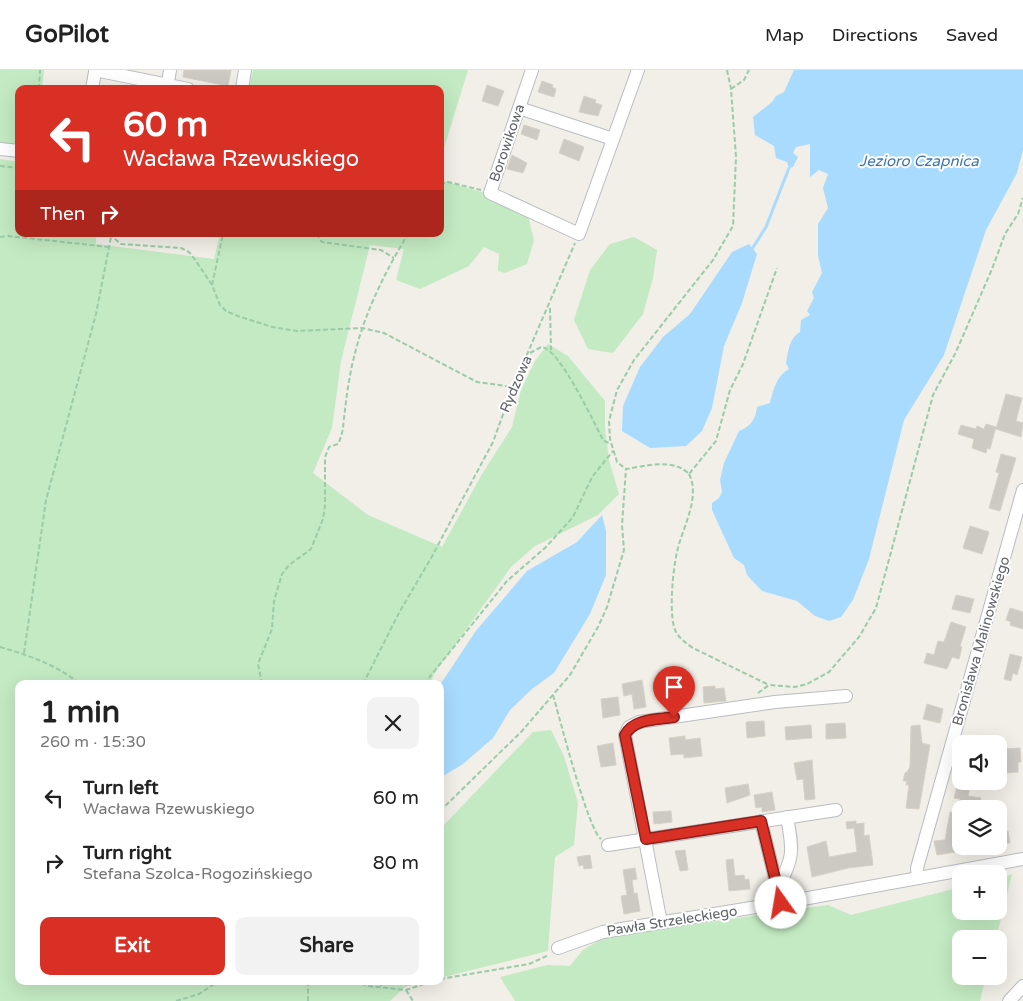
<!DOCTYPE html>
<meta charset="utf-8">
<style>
:root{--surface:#fff;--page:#f2f2f2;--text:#222;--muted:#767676;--line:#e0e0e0;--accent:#d93025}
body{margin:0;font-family:"Varela Round",sans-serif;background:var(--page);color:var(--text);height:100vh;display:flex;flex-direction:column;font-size:19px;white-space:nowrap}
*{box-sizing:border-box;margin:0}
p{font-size:16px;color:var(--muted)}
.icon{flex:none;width:28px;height:28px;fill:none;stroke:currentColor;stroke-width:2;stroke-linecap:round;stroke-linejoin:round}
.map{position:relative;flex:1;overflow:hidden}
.sheet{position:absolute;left:15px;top:610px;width:429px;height:305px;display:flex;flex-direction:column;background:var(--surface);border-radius:10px;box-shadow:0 5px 20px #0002}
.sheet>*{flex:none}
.top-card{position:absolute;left:15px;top:15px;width:429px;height:152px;border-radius:10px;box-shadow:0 5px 20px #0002;background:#d93025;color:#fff;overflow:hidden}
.tools{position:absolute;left:952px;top:665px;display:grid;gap:10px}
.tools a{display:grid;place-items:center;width:55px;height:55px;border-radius:10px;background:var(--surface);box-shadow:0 5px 20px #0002;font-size:25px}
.pin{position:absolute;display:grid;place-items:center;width:42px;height:42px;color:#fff;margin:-51px -21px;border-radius:50% 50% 50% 0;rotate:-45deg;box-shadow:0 0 5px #0007}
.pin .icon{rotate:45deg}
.me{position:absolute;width:55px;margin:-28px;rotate:347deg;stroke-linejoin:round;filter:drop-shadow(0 0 4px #0008)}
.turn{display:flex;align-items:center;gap:18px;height:105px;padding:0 25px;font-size:22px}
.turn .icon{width:65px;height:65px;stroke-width:2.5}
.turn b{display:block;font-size:35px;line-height:42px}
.then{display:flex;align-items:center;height:48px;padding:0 25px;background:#0003;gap:10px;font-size:19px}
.round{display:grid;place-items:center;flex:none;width:52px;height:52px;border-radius:10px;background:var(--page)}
.overview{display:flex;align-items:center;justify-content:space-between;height:85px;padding:0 25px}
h1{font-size:30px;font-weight:700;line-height:38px}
.primary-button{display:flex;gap:10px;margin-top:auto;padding:10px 25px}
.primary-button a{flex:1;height:58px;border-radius:10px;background:var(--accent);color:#fff;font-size:20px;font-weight:700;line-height:58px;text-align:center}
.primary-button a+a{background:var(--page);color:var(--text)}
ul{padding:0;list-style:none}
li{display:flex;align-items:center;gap:15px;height:65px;padding:0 25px}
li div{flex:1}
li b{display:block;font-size:19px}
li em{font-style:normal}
header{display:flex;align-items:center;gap:30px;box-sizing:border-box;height:70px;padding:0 25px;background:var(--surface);border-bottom:1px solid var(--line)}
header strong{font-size:24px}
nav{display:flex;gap:28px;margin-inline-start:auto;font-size:18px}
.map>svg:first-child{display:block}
</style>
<header>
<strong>GoPilot</strong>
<nav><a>Map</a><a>Directions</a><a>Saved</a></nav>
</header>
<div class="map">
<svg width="1023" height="931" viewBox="0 0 1023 931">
<rect width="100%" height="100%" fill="#f1efe7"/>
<g fill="#c3eac2">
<polygon points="0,0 44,0 42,19 19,19 19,75 0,73"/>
<polygon points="253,0 468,0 440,91 440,19 249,19"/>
<polygon points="0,89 19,92 19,164 96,164 96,174 214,189 220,164 440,164 440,110 492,125 527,142 534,170 527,194 505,203 498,201 499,184 484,177 469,196 420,219 396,210 404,179 370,175 341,291 332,358 313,403 368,445 442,477 482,404 512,357 521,320 535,291 548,274 568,286 605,331 605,358 609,390 619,424 598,445 535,476 511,497 434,604 430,614 19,614 19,911 427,911 405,917 390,931 0,931"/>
<polygon points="634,167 657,180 653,208 643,244 613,283 588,279 574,250 590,200 610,174"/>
<polygon points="551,660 564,686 578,733 574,775 555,787 548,881 440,908 440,764 443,756 533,662"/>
<polygon points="1012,804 996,869 961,869 961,906 986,906 980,931 515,931 500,907 547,895 570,896 583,880 605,867 828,835 851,845 961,817 961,841 999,841 999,808"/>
</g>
<g fill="#a9dbff">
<path d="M 794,0 L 1023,0 L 1023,80 L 1017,103 L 986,160 L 944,285 L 904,350 L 869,489 L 853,530 L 841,547 L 829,551 L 815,546 L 797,531 L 762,521 L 747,505 L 744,495 L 734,488 L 712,440 L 712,433 L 719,428 L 722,422 L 720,410 L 724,393 L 739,361 C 751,357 756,348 757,337 L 770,333 C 773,320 777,305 789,299 L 786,293 C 788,283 789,268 800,262 L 801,250 L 810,245 L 807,241 L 814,228 L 812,222 L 822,203 L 818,186 L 818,154 L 828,138 L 823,118 L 828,104 L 819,100 L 810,107 L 810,74 L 796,77 L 793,83 L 798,87 L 793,97 L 789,98 L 787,92 L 776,88 L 774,76 L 755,65 L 753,47 L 772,32 L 776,26 L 784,22 Z"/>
<polygon points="749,174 757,184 742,233 724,276 712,338 702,361 686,376 650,378 622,361 623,336 640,297 663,267 690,244 732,182"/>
<polygon points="602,445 606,461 606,505 590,544 554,603 532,619 510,640 493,668 463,694 440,708 440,615 475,562 527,501 577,472"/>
</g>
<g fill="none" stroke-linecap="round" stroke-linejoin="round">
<polyline stroke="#a9dbff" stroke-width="3" points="752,179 766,157 789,98"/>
</g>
<g fill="#cdcac4" stroke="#d7d1c5">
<polygon points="184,0 231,0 228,16 183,7"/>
<polygon points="542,11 553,15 552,17 556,19 554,27 538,22"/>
<polygon points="487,15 504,21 498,36 482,31"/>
<polygon points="584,26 596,30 595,33 602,35 598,46 579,42"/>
<polygon points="524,55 540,60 537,70 521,64"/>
<polygon points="564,69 584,77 579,91 559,83"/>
<polygon points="512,85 527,93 523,103 507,99"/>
<polygon points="1006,324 1022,328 1016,351 1023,353 1021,367 996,359"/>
<polygon points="986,354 996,357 990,379 987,378 986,383 972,378 974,369 958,364 961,355 976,359 977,356 984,359"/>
<polygon points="1001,384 1016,388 1000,441 989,438 999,403 996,402"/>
<polygon points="970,456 989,462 982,484 963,478"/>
<polygon points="956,525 974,529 970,543 952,539"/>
<polygon points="1010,538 1023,542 1023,559 1010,555 1011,552 1006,550"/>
<polygon points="951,552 966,557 960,576 962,577 959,589 952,587 947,599 924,593 927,583 934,585 938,571 944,572"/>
<polygon points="1010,584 1022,587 1017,605 1013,603 1011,611 1004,609"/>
<polygon points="678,606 683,634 670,636 666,608"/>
<polygon points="642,610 646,637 634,639 632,624 624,626 622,614"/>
<polygon points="715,616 715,619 724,618 726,631 704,633 703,617"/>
<polygon points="618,627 620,645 603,648 601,629"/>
<polygon points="927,634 943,639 940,653 923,649"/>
<polygon points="764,651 765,666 747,668 746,652"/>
<polygon points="845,653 846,668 826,669 826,654"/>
<polygon points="811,655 812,668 786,670 785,657"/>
<polygon points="920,655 922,673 930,675 919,739 906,738 909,715 906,715 907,711 903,711 905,703 907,702 910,697 911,656"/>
<polygon points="685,666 685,670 700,668 702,686 684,688 684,684 671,685 669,668"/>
<polygon points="613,673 616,695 601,697 597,676"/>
<polygon points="1020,678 1021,692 1018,692 1018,702 1005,703 1003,679"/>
<polygon points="812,690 815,729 805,730 803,709 797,710 794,693"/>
<polygon points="958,713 970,716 968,726 981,728 978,739 957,739 960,729 954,728"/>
<polygon points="748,714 750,725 727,733 725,718"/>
<polygon points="772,722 775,740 762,742 762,737 756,738 754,725"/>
<polygon points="671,741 672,752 654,754 653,742"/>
<polygon points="950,742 961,745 961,763 952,762 955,782 937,785 934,771 945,770"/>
<polygon points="856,751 856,754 864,753 864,766 869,765 873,795 848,798 812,807 807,777 826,771 829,787 857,782 854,758 847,759 846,752"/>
<polygon points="1008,761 1010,773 999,775 999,763"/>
<polygon points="685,780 688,800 680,801 675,781"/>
<polygon points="590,785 592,798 584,799 583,795 579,796 577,787"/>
<polygon points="733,789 735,806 744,805 745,810 749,809 750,819 729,821 726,790"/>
<polygon points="635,798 637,809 632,810 634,824 637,823 640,841 624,844 621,826 627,825 623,800"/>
</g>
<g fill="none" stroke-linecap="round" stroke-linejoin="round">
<g stroke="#b9bdc1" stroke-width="14">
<g id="minor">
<polyline points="95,0 188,19"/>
<polyline points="532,0 490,123 579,164 638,0"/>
<polyline points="92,19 95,2"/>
<polyline points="167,19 170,0"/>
<polyline points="242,19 245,0"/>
<polyline points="519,38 613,69"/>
<polyline points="0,79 19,81"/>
<polyline points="761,751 781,833"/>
<polyline points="608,775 836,740"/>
<polyline points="918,808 917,798 1023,420"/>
<path d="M 778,819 C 793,786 794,784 787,747"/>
<polyline points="661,853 625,665 629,657 639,652 775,632 846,626"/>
<polyline points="558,878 603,862 781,833 1023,789"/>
<polyline points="1009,931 1023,916"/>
</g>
</g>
<g stroke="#9acca8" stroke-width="2" stroke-dasharray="5 2.5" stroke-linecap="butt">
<path d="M 727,0 L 731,19 L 736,87 L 733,156 L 713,190 L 634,290 L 617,320 L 609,351 L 610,369 L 617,392 L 626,399 C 645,396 674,388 689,404 L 716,371 L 730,320 L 743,294 L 777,198"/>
<polyline points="39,19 40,0"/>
<polyline points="731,19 744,10 749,0"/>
<polyline points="0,96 19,98"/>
<polyline points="440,114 448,112 481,120"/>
<polyline points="109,164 121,174 181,178 189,182 196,191 212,215 220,235 226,241 238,246 272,257 297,261 362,258 384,263 477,312 513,317"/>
<polyline points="316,164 322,172 381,180 394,188"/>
<polyline points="0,167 8,166 109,177"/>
<polyline points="212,215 223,164"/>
<polyline points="550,238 551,280"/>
<path d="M 530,283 L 541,277 C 559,277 594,353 603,370 L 611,374"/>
<path d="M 689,404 C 701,428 682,458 677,482 C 673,499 668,547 676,562 C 680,569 686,573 693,578 L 769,615"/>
<path d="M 0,577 C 28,585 57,595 80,614"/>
<polyline points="24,583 46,430 96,244 111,167"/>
<path d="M 262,614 L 258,594 L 272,559 L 274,531 L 282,504 L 289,495 L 311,479 L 323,449 L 325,436 L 325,387 L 329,377 L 338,374 C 344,362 343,353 345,340 C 347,322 350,302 355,283 C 365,242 386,200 408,164"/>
<polyline points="363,614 400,541 430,490 493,372 513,317 575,173"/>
<polyline points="424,614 507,511 546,477 573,447 592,407 613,381"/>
<polyline points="758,623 769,615 795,617 807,614 829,602 859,567 876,538 933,325 956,282 992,199 1005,164 1018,144 1023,128"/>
<path d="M 553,625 C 560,649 588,760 601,769"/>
<polyline points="440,741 522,661 570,605 598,557 607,537 624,480 622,455 626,399"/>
<polyline points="440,909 529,894 549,885"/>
<polyline points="354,911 368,916 406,920 433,911"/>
<polyline points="381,911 381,917"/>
<polyline points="406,920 413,931"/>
<polyline points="176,931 199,924 219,911"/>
<polyline points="308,931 308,911"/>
</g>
<use href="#minor" stroke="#fff" stroke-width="12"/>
</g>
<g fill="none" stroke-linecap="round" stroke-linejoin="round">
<g stroke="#8d1f18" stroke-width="12">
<path id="route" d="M 674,647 C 657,650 634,648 625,665 L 646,769 L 761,751 L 781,833"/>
</g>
<use href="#route" stroke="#d93025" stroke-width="9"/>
</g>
<g text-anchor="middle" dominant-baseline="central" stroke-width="4" stroke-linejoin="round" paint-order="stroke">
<g font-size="14" fill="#5e6368" stroke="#fff">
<text transform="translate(507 73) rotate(-71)">Borowikowa</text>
<text transform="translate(516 314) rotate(-67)">Rydzowa</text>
<text transform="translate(981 571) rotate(-74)">Bronisława Malinowskiego</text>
<text transform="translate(672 851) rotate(-9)">Pawła Strzeleckiego</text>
</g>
<g font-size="15" font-style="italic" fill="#3b75b1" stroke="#fff">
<text x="919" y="91">Jezioro Czapnica</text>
</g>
</g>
</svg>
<div class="tools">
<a><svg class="icon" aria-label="sound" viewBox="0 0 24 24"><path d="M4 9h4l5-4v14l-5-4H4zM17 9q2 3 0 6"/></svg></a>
<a><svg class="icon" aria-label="layers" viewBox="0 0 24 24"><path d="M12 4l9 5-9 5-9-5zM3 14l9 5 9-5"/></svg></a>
<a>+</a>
<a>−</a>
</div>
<div class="pin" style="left:674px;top:647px;background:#d93025"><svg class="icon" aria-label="arrive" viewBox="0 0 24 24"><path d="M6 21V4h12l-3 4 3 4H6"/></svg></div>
<svg class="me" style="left:781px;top:833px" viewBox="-20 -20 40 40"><circle r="19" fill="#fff"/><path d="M0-13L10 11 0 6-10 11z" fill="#d93025"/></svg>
<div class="top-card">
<div class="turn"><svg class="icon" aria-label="left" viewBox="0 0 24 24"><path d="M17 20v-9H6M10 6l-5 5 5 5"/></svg><div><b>60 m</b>Wacława Rzewuskiego</div></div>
<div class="then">Then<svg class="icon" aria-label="right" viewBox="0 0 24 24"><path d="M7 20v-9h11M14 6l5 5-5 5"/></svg></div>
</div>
<section class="sheet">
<div class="overview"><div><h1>1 min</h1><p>260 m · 15:30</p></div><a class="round"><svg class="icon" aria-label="close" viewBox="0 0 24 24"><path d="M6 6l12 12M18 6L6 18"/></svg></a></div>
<ul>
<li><svg class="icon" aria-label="left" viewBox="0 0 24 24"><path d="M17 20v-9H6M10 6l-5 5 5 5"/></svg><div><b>Turn left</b><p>Wacława Rzewuskiego</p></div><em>60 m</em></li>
<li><svg class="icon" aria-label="right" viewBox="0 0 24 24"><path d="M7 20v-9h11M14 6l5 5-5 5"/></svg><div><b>Turn right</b><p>Stefana Szolca-Rogozińskiego</p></div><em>80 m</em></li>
</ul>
<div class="primary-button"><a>Exit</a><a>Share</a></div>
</section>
</div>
